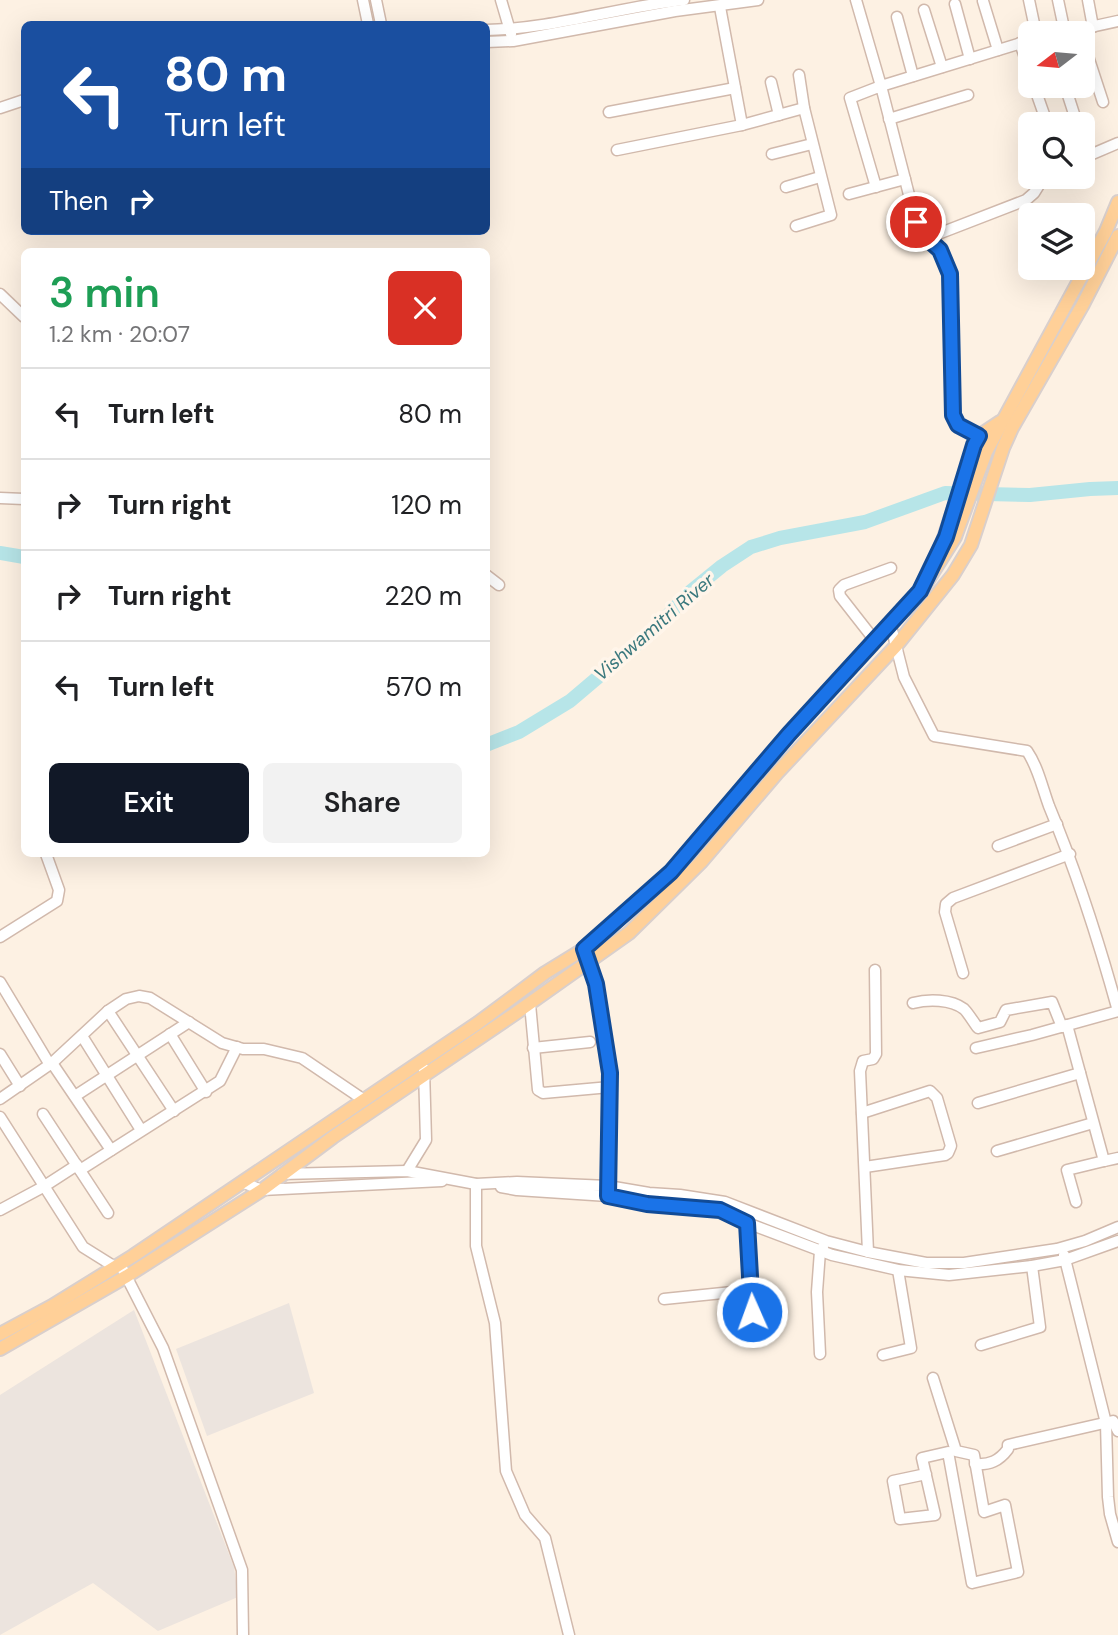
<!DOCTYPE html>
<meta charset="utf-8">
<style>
:root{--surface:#fff;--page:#f2f2f2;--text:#202124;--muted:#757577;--line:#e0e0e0;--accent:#111827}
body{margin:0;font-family:"DM Sans",sans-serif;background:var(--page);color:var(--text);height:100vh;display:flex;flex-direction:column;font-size:26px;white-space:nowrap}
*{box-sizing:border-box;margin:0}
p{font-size:23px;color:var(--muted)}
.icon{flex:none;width:38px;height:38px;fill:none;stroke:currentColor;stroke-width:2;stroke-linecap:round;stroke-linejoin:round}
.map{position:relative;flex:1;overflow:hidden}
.sheet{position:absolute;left:21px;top:248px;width:469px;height:609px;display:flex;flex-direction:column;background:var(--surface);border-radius:10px;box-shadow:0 7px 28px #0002}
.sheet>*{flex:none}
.banner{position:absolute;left:21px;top:21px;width:469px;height:214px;border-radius:10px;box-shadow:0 7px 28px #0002;background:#1a4fa0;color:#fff;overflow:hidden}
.needle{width:46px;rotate:254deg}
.fabs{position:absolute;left:1018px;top:21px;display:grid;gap:14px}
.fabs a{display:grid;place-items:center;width:77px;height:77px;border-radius:10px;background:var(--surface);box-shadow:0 7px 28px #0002;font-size:35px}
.pin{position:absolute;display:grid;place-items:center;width:60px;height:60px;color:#fff;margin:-30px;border:4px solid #fff;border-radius:50%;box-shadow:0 2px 7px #0007}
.me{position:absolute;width:77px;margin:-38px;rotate:358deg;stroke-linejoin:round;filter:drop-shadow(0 0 5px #0008)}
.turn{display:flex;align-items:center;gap:24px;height:147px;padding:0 28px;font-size:32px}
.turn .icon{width:91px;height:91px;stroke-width:2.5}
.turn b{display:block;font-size:49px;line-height:60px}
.then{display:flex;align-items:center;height:66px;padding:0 28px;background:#0003;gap:14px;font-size:26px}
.round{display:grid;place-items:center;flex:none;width:74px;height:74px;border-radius:10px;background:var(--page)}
.head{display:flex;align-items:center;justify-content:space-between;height:119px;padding:0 28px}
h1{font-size:42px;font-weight:600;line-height:52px;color:#1e9e55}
.action{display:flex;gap:14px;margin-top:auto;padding:14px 28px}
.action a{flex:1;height:80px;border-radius:10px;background:var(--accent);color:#fff;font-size:28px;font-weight:600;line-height:80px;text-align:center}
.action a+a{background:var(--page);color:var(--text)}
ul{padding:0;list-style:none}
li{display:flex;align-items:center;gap:21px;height:91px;padding:0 28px;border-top:2px solid var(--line)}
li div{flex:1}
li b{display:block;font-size:26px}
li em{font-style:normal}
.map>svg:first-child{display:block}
</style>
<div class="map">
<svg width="1118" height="1635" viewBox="0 0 1118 1635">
<rect width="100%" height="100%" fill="#fdf1e3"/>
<g fill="#ece4de">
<polygon points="289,1303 314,1393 207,1436 176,1349"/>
<polygon points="134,1310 234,1567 238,1597 158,1631 93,1583 0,1635 0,1395"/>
</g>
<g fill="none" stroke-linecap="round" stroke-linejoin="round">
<g stroke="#b7e5e8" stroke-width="14">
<polyline points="0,553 24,557"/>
<polyline points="486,745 519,732 570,701 655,629 690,592 722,566 751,547 780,538 865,522 945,493 1030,495 1090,489 1118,488"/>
</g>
<g stroke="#d1b9ac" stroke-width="13">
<g id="minor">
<polyline points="363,0 368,24"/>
<polyline points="376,0 381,24"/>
<polyline points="501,0 511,34"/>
<polyline points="856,0 881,86 1031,40"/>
<polyline points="1029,0 1036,33"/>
<polyline points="1058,0 1065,33"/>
<polyline points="1088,0 1093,27"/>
<polyline points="983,1 998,50"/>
<polyline points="955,4 970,59"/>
<polyline points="924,10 942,67"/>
<polyline points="897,17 913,76"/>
<path d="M 486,30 C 553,29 618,7 684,0"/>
<polyline points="1063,33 1118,21"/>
<polyline points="1083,41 1103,102"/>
<polyline points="486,42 513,41 675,11 758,0"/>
<polyline points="1020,43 1031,75"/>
<polyline points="799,75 804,108"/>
<polyline points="771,82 779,115"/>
<polyline points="1034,86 1047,123"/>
<polyline points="1065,86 1075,117"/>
<polyline points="0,108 24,100"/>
<polyline points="609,112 735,88"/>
<polyline points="889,119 968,95"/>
<polyline points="742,125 804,108 831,215 796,226"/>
<polyline points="617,150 742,125 720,7"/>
<polyline points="772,154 812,144"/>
<polyline points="1083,158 1118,143"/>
<polyline points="786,187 820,177"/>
<polyline points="876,187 850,98 881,86 916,222 919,231 924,236 938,234 1026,200 1034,193 1044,177"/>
<polyline points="849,194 905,179"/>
<polyline points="924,236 940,250 950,274 953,415 958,425 979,436"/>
<polyline points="0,294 24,317"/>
<polyline points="0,498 24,499"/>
<polyline points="486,575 499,585"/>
<path d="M 891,626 L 904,677 L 934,736 L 1027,751 C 1038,767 1042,787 1049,806 C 1077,873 1099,942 1118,1011"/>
<polyline points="876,642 840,596 839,590 844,585 891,568"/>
<polyline points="998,846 1057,824"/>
<polyline points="0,937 57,901 59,890 46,854"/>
<path d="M 587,958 C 615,1037 609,1109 608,1192"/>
<polyline points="963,973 945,912 946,904 953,898 1070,854"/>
<polyline points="0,982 50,1065"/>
<path d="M 913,1003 C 928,999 951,999 964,1009 C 969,1014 974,1023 978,1028 L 1000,1022 L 1006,1010 L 1052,1002 L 1062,1027"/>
<polyline points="530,1004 538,1090 543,1093 610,1087"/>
<polyline points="108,1011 174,1111"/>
<polyline points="1067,1025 1104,1161 1067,1170 1076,1202"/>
<polyline points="170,1034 206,1092"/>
<polyline points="82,1036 141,1130"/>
<polyline points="533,1048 590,1042"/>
<polyline points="976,1048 1032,1035 1118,1011"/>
<polyline points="0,1054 20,1086"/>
<polyline points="52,1063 111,1150"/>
<polyline points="75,1096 189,1022"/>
<polyline points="0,1099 52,1063 108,1011 126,999 139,996 150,998 222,1043 243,1049 264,1049 302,1058 364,1100"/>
<polyline points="978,1103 1080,1073"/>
<polyline points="862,1113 930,1091 937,1098 951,1146 948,1153 945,1155 865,1167"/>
<polyline points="43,1114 108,1213"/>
<polyline points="0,1117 83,1247 115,1267"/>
<polyline points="997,1151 1093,1123"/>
<polyline points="1104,1161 1118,1158"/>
<polyline points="80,1170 220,1081 237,1047"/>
<polyline points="407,1171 426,1140 424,1069"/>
<polyline points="282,1174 407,1171 476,1184 517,1182 608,1186 649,1193 680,1195 725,1202 826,1241 868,1252 926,1263 964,1263 1057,1249 1085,1241 1118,1227"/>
<polyline points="244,1183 262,1190 442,1181"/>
<polyline points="476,1184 476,1246 495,1323 506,1471 525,1515 545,1538 569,1635"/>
<polyline points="501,1187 517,1190 608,1196 647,1204 720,1210 747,1223 832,1255 898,1270 949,1275 1032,1266 1065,1260 1118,1241"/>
<polyline points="0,1210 43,1187 77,1165"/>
<polyline points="747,1223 752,1312"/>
<polyline points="868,1252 860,1071 863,1061 873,1059 876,1054 875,970"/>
<polyline points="1064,1255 1106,1423 1108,1497 1110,1514 1118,1542"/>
<polyline points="120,1264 163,1348 242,1570 243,1635"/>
<polyline points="664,1299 752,1290"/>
<polyline points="981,1345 1040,1327 1032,1266"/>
<polyline points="820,1354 817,1292 820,1251 823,1247"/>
<polyline points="883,1355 911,1348 898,1270"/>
<path d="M 975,1464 C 990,1465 999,1461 1008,1449 L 1008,1445 L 1113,1421 L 1118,1431"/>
<polyline points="926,1474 893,1481 900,1519 935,1515 922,1458 948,1452 972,1583 1018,1572 1005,1505 984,1512 974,1455 956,1451 933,1378"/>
</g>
</g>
<g stroke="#d9cfcc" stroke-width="16">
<g id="major">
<polyline points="940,550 976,441 979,436 1000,422"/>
<polyline points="0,1334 52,1306 133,1256 478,1023 545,973 584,949 672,872 789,734 921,591 955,537 986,452 1106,231 1118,202"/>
<polyline points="0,1349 127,1276 262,1190 333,1137 516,1013 629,933 701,862 777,773 896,646 953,575 971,545 1003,448 1012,428 1082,306 1118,236"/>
</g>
</g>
<use href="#minor" stroke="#fff" stroke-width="10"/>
<use href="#major" stroke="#ffd098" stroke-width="12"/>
</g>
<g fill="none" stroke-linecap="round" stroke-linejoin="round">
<g stroke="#114b97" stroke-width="18">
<polyline id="route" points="752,1312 747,1223 720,1210 647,1204 608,1196 610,1073 596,984 584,949 671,872 789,734 920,591 946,537 974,445 979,436 958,425 953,415 950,274 940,250 919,231 916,222"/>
</g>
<use href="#route" stroke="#1a73e8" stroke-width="12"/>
</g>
<g text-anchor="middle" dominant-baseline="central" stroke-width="7" stroke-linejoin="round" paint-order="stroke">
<g font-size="19" font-style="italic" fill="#3a787d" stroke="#fff5ea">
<text transform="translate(654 627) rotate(-41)">Vishwamitri River</text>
</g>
</g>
</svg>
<div class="fabs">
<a><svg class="needle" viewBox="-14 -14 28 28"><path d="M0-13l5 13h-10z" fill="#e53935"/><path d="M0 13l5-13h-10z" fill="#757577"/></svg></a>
<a><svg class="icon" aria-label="search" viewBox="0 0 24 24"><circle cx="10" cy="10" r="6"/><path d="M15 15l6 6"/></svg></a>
<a><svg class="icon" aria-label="layers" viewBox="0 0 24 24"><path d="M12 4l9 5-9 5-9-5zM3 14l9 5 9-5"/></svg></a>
</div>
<div class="pin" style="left:916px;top:222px;background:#d93025"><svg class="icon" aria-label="arrive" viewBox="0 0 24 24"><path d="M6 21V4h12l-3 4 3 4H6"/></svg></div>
<svg class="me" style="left:752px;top:1312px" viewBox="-20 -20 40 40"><circle r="17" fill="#1a73e8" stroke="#fff" stroke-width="3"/><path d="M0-11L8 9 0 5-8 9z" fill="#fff"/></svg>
<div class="banner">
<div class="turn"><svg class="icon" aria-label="left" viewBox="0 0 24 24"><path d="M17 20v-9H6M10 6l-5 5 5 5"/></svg><div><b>80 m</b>Turn left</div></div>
<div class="then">Then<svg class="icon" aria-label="right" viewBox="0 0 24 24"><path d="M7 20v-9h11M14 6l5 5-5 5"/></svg></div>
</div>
<section class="sheet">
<div class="head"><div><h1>3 min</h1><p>1.2 km · 20:07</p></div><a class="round" style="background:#d93025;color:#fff"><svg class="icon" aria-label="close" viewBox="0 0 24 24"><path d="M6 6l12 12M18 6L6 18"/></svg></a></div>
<ul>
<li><svg class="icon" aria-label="left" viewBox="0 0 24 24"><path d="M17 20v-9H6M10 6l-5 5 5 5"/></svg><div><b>Turn left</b></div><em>80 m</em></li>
<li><svg class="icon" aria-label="right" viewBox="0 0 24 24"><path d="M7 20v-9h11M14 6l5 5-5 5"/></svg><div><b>Turn right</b></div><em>120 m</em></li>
<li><svg class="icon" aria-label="right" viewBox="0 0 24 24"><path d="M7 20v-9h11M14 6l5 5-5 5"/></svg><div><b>Turn right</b></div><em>220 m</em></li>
<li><svg class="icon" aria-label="left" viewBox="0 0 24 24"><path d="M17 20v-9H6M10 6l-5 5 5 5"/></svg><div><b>Turn left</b></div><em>570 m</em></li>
</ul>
<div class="action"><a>Exit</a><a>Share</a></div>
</section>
</div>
